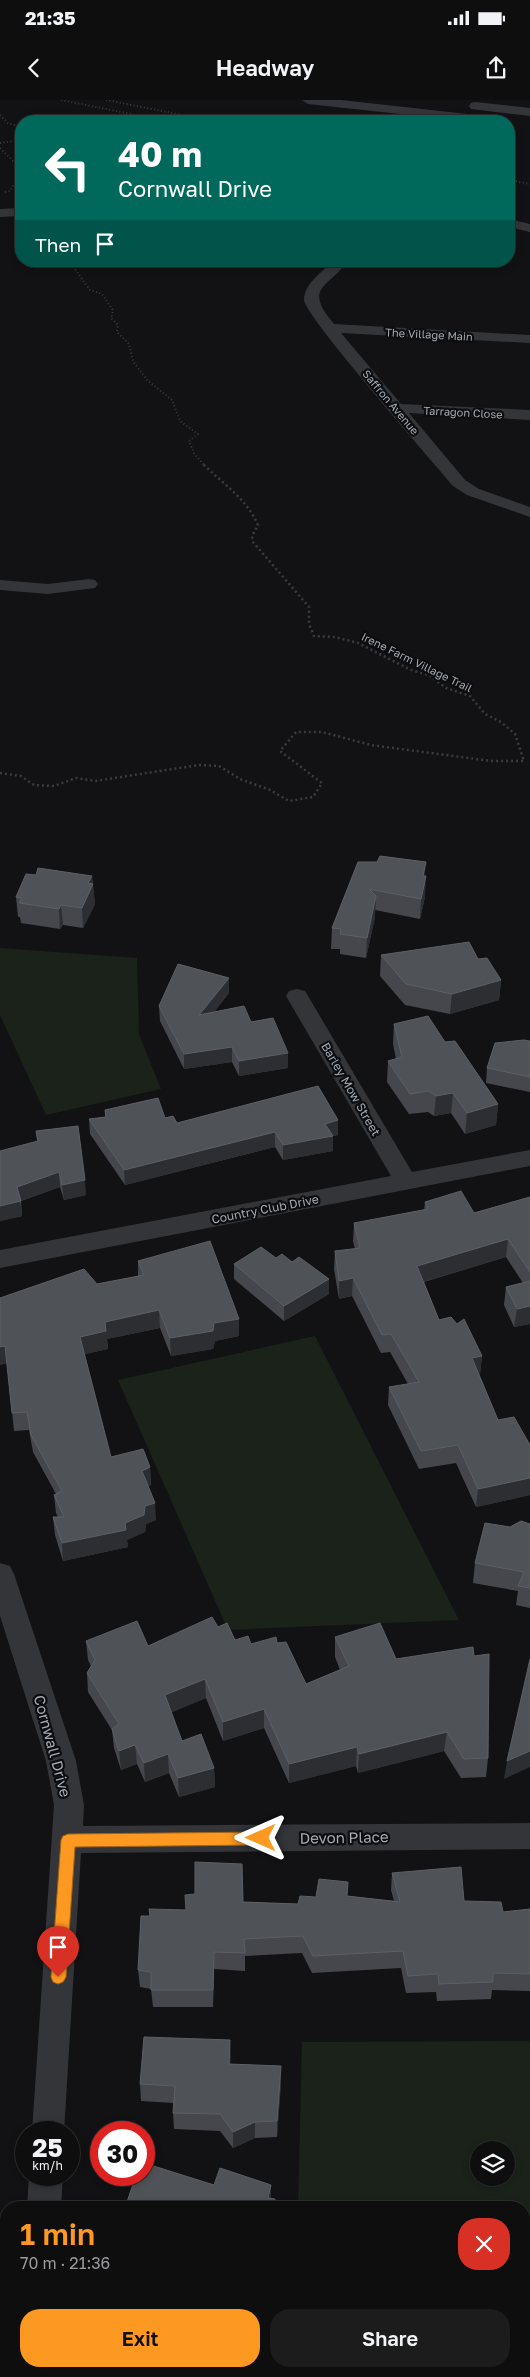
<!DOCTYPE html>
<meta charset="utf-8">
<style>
:root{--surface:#0e0e0f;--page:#1c1c1d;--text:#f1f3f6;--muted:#9b9c9e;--line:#2e2e2f;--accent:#fd9821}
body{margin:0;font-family:"Golos Text",sans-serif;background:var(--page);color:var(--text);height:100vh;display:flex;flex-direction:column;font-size:19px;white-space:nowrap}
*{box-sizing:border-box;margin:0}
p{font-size:16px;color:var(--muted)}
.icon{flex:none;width:28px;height:28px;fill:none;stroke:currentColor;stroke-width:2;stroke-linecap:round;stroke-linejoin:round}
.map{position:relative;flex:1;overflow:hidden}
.drawer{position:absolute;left:0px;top:2101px;width:530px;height:176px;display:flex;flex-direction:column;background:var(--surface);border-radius:20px 20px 0 0;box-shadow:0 2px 8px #0003,0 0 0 1px var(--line)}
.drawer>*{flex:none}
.banner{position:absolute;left:15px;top:15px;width:500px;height:152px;border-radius:20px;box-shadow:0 2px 8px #0003,0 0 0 1px var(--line);background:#00695c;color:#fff;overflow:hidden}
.fabs{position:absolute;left:470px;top:2041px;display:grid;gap:10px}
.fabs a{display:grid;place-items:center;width:45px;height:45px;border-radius:50%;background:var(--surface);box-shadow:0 2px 8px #0003,0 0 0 1px var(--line);font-size:25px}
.speed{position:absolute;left:15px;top:2021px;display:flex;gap:10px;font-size:25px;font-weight:700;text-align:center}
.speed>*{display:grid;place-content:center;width:65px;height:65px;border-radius:50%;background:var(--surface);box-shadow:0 2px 8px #0003,0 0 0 1px var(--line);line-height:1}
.speed small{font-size:12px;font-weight:400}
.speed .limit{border:8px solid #d22;background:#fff;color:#111}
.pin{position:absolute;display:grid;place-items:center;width:42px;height:42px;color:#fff;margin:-51px -21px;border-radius:50% 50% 50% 0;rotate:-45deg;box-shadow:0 0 5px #0007}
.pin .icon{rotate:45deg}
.me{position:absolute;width:55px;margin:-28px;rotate:270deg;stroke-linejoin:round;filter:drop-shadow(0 0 4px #0008)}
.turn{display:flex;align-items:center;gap:18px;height:105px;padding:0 20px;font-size:22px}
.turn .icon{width:65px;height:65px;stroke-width:2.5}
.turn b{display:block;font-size:35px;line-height:42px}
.then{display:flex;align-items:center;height:48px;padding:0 20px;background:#0003;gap:10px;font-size:19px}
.round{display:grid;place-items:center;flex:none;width:52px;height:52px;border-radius:20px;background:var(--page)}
.headline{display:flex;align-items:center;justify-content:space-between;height:85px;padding:0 20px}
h1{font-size:30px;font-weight:600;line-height:38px;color:var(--accent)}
.button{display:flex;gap:10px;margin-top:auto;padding:10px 20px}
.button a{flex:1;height:58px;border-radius:20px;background:var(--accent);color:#111;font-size:20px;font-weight:600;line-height:58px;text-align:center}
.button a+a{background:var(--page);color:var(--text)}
.status{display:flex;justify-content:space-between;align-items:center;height:35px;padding:0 25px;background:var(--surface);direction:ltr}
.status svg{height:14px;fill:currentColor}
header{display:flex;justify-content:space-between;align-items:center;height:65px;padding:0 20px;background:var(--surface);font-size:22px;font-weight:600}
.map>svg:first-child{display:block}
</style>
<div class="status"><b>21:35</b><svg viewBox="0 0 49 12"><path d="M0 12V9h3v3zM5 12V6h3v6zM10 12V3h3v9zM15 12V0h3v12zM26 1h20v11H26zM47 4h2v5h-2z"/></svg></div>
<header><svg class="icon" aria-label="back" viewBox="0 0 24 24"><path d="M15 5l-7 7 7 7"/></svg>Headway<svg class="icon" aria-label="share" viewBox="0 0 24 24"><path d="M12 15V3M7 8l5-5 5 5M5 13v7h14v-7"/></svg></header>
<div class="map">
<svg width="530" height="2277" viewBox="0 0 530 2277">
<rect width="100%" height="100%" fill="#121214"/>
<g fill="#1a221a" fill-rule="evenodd">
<polygon points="0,848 137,858 139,934 161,989 46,1015 0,915"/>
<polygon points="315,1236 459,1520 228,1530 118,1280"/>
<path d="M 530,1941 L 530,2277 L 293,2277 L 293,2271 L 524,2271 L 524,2108 L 298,2107 L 302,1942 ZM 479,2050 L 506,2050 L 506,2078 L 479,2078 Z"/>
</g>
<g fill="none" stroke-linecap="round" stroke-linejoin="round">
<g stroke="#393c40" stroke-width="2" stroke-dasharray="1 2.5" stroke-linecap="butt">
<polyline points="61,0 166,21"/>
<polyline points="106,0 213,21"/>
<polyline points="0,15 8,23 21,27"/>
<polyline points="0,43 21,40"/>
<polyline points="0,48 13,61 21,64"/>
<polyline points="509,80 530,84"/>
<polyline points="5,92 10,91 14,84 21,82"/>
<polyline points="69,161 90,190 102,194 113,210 111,218 118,225 117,232 129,244 133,261 147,280 172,300 180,321 198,334 189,341 194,353 204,365"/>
</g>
<path stroke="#393c40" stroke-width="2.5" stroke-dasharray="2 3" stroke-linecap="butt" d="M 0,673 L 21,676 L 34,685 L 54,686 L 76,678 L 95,681 L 199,665 L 219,666 L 240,679 L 270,690 L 289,701 L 313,697 L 322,683 L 280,651 L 296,632 L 322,632 L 371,645 L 491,661 L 524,661 L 515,634 L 501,622 L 485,614 L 470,596 L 446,588 L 429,575 L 411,570 L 358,543 L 335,537 L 314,536 L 309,524 L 309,507 L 253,442 L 252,436 L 258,425 C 246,398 223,384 203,364"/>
<g fill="#333539" fill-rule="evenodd">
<polygon points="302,0 341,0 495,17 501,21 464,21 308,4"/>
<polygon points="475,2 530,8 530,16 471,9 469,6 471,3"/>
<polygon points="21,108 21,116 0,117 0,109"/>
<polygon points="509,119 530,124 530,132 509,127"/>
<path d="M 333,161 L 348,161 C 327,189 303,187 334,224 L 530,235 L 530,243 L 341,233 L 401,304 L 530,310 L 530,320 L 409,313 L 465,380 L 479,389 L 530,407 L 530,417 L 467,395 L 453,386 C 434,363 304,215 304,200 C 304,184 322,172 333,161 Z"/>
<polygon points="89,479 95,480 98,484 95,488 48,494 0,490 0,480 48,484"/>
<polygon points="297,889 305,891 308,896 412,1072 530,1050 530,1066 0,1168 0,1150 391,1076 286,896 289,891"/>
<polygon points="0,1463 10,1466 14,1474 76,1661 84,1705 83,1726 530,1723 530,1749 81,1753 64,2032 32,2032 54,1705 46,1661 0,1516"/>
<polygon points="29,2075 63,2075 61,2108 27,2108"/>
<rect x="16" y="2271" width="36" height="6"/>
</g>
</g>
<g fill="#45474c">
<polygon points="358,762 425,776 425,797 420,819 375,810 375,817 366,858 340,854 340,849 331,849 332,828"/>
<polygon points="36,775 92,776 95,804 83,828 63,825 60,829 21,823 20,817 18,817 16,797"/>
<polygon points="381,855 478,859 501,880 499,900 450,914 405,905 380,876"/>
<polygon points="229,878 229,893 214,912 251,922 288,968 239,976 232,962 184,969 160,921 159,906"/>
<polygon points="394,924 498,1004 496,1025 465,1034 451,1013 434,1016 428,1012 409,1014 387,982 388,961 396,959 393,944"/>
<polygon points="530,941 530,992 486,983 487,968"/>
<polygon points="105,1010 165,1018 177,1023 338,1020 338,1035 333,1036 333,1051 283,1060 275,1047 125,1085 90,1034 89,1019 105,1017"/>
<polygon points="36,1031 86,1095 64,1100 60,1087 21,1101 22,1116 0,1121 37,1041"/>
<polygon points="530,1097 530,1224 514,1227 504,1205 506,1187 523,1183 506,1157 424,1182 439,1220 457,1224 482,1256 480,1274 479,1274 498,1320 530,1345 530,1395 476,1407 456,1363 419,1369 388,1305 389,1287 408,1284 390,1252 381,1253 352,1196 339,1199 334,1169 335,1151 355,1149 353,1141 354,1123 424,1110 425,1102 474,1113"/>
<polygon points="276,1158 329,1194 284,1221 234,1179 234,1164"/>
<polygon points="138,1161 239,1236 215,1241 213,1249 171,1256 160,1228 107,1239 108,1249 84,1254 111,1357 150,1367 151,1385 148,1386 156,1420 146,1424 145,1432 127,1440 128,1447 63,1461 55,1435 53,1417 58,1417 56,1413 54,1395 56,1394 33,1352 29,1330 14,1331 7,1263 0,1265 0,1198 97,1184 138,1176"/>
<polygon points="530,1424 530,1508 516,1505 518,1491 473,1483 475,1463"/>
<polygon points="218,1527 235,1540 251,1544 277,1543 306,1584 340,1570 335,1557 335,1537 396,1559 474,1556 488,1658 486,1677 461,1678 444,1651 358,1673 356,1666 289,1683 264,1628 223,1641 206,1598 171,1612 182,1641 214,1668 215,1687 179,1697 169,1673 145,1682 137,1664 121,1670 114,1648 112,1630 88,1592 87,1573 91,1566 88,1560 86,1541 148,1546"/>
<polygon points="392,1773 464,1801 503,1812 530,1809 530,1891 492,1890 491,1899 437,1901 436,1892 406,1893 401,1868 312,1873 302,1853 245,1856 245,1871 214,1869 213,1907 153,1907 151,1889 140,1887 138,1870 150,1816 186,1810 243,1802 298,1804 316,1797 347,1796 394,1801 391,1790"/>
<polygon points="230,1940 230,1964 281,1966 281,1983 277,2037 255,2038 233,2048 220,2031 174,2029 173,2013 174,2003 141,2001 140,1984"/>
</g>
<g fill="#2c2e31">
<polygon points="426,762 424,782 423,776"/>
<polygon points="92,776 95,804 83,828 82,808 88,783"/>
<polygon points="426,776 425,797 420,819 421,799"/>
<polygon points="376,796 375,817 366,858 367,838"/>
<polygon points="61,805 63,825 60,829 59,809"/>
<polygon points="229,878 229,893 200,930 199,915"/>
<polygon points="501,880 499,900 450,914 452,894"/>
<polygon points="232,947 232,962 184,969 184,954"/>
<polygon points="288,953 288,968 239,976 239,961"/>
<polygon points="453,993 451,1013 434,1016 436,996"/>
<polygon points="498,1004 496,1025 465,1034 467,1013"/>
<polygon points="338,1020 338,1035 333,1036 333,1051 283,1060 283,1045 325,1024"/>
<polygon points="275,1032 275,1047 125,1085 124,1070"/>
<polygon points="59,1072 60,1087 20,1101 22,1116 0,1121 0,1106 17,1087"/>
<polygon points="85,1080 86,1095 64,1100 62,1085"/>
<polygon points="508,1139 506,1157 416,1184 417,1166"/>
<polygon points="353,1178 352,1196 339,1199 339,1181"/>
<polygon points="329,1179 329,1194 284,1221 284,1206"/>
<polygon points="530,1206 530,1224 514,1227 517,1209"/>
<polygon points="159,1210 160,1228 107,1239 108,1249 82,1255 80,1237 105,1222"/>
<polygon points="239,1219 239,1236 215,1241 213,1249 171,1256 170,1238 214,1223"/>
<polygon points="5,1246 7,1263 0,1265 0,1247"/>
<polygon points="482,1256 480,1274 470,1276 472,1258"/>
<polygon points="150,1367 151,1385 143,1389 142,1371"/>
<polygon points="530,1378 530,1395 476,1407 478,1389"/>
<polygon points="155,1403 156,1420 146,1424 145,1432 127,1440 128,1447 63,1461 62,1443 125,1423 145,1406"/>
<polygon points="205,1579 206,1598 166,1615 165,1595"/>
<polygon points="264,1609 264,1628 223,1641 223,1622"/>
<polygon points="447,1632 444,1651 358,1673 359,1654"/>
<polygon points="135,1645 137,1664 121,1670 119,1651"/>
<polygon points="357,1647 356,1666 289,1683 289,1664"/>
<polygon points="530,1651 530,1667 504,1679 507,1661"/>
<polygon points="168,1654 169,1673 145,1682 144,1663"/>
<polygon points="214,1668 215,1687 179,1697 178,1678"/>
<polygon points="214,1852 214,1869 213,1907 213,1890"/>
<polygon points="230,1940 231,1957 229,1981 229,1964"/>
<polygon points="281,1966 281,1983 277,2037 277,2021"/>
<polygon points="255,2022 255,2038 233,2048 233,2032"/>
<polygon points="271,2085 271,2102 268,2098"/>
</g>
<g fill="#4f5257" stroke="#5c6066">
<polygon points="380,756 426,762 423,776 426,776 421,799 369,789 376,796 367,838 340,834 341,829 332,828 358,762 377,762"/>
<polygon points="38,768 92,776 88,783 93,784 82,808 61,805 59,809 19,803 22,798 16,797 26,774 36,775"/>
<polygon points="469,842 478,859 487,858 501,880 452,894 406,884 381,855"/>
<polygon points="178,864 229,878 199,915 244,906 251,922 273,918 288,953 239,961 232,947 184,954 159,906"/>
<polygon points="428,916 445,942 455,941 498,1004 467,1013 453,993 436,996 429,991 410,994 388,961 402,957 394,924"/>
<polygon points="524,940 530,941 530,977 487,968 495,943"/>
<polygon points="318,986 338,1020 325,1024 333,1036 283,1045 275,1032 124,1070 89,1019 106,1017 105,1010 158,998 165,1018 173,1016 177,1023"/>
<polygon points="78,1026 85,1080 62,1085 59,1072 17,1087 21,1101 0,1106 0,1051 38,1041 36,1031"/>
<polygon points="461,1091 474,1113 530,1097 530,1172 508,1139 417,1166 439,1220 451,1217 457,1224 464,1219 482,1256 472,1258 498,1320 514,1317 530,1345 530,1378 478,1389 458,1345 421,1351 389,1287 419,1282 391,1234 382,1235 353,1178 339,1181 335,1151 360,1148 354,1123 428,1109 425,1102"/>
<polygon points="210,1141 239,1219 214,1223 213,1231 170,1238 159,1210 105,1222 106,1231 80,1237 111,1357 143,1349 150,1367 142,1371 155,1403 145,1406 144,1415 125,1423 126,1430 62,1443 53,1417 64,1417 54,1395 62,1391 31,1335 27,1312 12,1313 5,1246 0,1247 0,1198 84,1169 97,1184 144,1175 138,1161"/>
<polygon points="261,1147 276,1158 282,1154 292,1162 299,1157 329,1179 284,1206 234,1164"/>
<polygon points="530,1181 530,1206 517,1209 506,1187"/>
<polygon points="521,1421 530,1424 530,1488 518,1486 524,1472 475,1463 485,1423 510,1427"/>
<polygon points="212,1517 218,1527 227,1523 235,1540 248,1536 251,1544 276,1537 277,1543 286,1542 306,1584 349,1566 335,1537 380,1523 396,1559 473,1547 474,1556 489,1554 488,1658 464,1659 447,1632 359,1654 357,1647 289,1664 264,1609 223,1622 205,1579 165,1595 182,1641 201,1634 214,1668 178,1678 168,1654 144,1663 135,1645 119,1651 112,1629 119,1624 87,1573 95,1560 86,1541 137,1521 148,1546"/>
<polygon points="530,1559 530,1651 507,1661"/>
<polygon points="195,1762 242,1764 243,1802 298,1804 300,1796 316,1797 319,1779 348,1782 347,1796 400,1802 392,1773 461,1767 464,1801 501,1802 503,1812 530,1809 530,1874 493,1873 493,1882 439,1884 438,1874 408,1876 403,1851 313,1856 303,1836 244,1839 245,1853 214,1852 213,1890 151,1890 151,1872 138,1870 141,1816 150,1816 149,1809 186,1810 185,1795 195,1794"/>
<polygon points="144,1937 230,1940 229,1964 281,1966 277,2021 255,2022 233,2032 220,2014 173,2013 175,1986 140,1984"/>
<polygon points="144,2063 214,2085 220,2068 271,2085 268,2098 275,2099 274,2108 125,2108 136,2075 144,2075"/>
<polygon points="124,2271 258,2271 257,2276 249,2277 124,2277"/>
</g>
<polygon fill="#fd9821" stroke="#a46315" points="261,1732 266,1734 268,1738 266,1743 261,1745 75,1747 66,1877 63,1882 58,1884 53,1882 51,1877 61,1740 63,1736 68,1734"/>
<g text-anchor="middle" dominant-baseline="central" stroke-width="4.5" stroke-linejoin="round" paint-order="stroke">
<g font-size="11" fill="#a3abb5" stroke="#0d0d0f">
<text transform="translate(429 234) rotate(3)">The Village Main</text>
<text transform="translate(391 302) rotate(50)">Saffron Avenue</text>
<text transform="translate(463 312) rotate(3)">Tarragon Close</text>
<text transform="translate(417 562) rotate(26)">Irene Farm Village Trail</text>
</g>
<g font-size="12" fill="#a3abb5" stroke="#0d0d0f">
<text transform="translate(351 989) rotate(60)">Barley Mow Street</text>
<text transform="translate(265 1109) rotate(-11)">Country Club Drive</text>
</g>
<g font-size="15" fill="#a3abb5" stroke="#0d0d0f">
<text transform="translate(53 1646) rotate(75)">Cornwall Drive</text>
<text transform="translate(344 1737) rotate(-1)">Devon Place</text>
</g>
</g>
</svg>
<div class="fabs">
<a><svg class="icon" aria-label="layers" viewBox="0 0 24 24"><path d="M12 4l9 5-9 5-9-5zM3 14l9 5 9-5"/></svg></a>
</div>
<div class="speed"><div>25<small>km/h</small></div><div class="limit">30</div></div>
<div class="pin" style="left:58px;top:1877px;background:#d93025"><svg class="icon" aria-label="arrive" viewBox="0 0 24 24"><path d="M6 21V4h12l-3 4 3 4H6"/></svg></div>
<svg class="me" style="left:261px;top:1738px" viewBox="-20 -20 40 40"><path d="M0-17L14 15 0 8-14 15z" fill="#fd9821" stroke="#fff" stroke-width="4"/></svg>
<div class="banner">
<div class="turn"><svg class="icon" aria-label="left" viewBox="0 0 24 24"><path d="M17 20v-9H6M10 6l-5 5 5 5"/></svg><div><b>40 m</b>Cornwall Drive</div></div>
<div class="then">Then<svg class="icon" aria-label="arrive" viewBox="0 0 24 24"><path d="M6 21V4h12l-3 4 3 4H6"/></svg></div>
</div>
<section class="drawer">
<div class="headline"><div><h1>1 min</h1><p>70 m · 21:36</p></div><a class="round" style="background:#d93025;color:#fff"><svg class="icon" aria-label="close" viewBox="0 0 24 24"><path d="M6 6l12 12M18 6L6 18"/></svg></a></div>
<div class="button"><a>Exit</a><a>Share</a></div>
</section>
</div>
